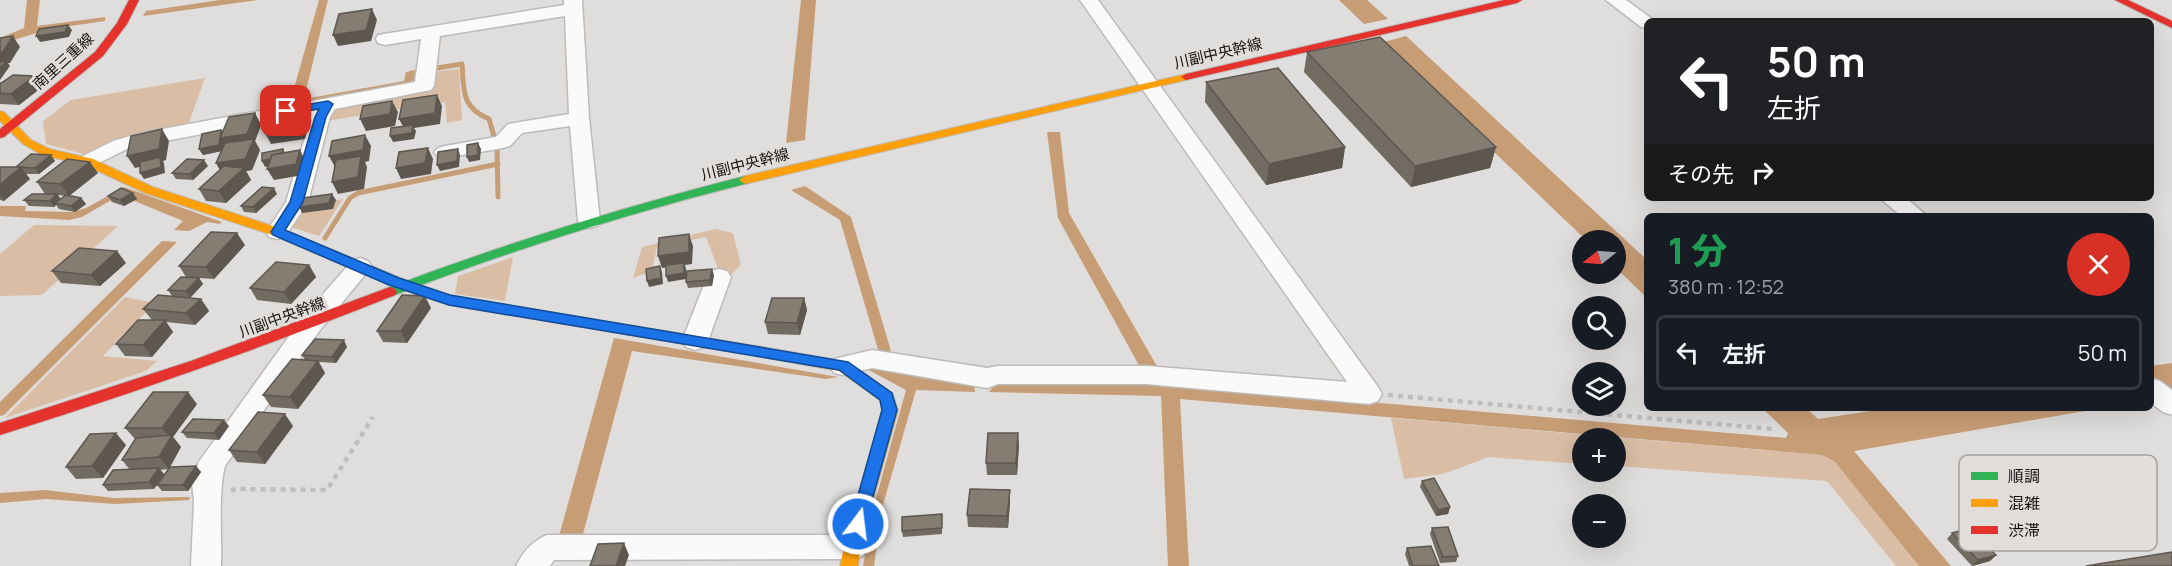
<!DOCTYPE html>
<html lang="ja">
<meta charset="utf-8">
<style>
:root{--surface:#171b24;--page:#20242c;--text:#f1f3f6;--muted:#9ea1a6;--line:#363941}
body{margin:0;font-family:Manrope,"Noto Sans JP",sans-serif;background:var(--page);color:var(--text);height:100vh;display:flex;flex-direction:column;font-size:22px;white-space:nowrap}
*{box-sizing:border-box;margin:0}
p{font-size:20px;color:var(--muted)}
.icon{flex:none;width:33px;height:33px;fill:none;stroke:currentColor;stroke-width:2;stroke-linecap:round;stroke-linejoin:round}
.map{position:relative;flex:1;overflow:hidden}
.panel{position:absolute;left:1644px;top:213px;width:510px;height:198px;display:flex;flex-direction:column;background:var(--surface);border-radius:9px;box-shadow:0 6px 24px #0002}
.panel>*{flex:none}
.hud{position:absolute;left:1644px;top:18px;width:510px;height:183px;border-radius:9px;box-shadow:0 6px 24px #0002;background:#202124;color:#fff;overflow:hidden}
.needle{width:39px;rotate:253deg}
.tools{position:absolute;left:1572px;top:230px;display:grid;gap:12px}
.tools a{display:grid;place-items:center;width:54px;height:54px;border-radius:50%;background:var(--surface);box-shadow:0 6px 24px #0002;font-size:30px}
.pin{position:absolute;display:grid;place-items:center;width:51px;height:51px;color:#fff;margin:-26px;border-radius:12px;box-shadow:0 3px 9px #0006}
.me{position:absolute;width:66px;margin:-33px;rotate:15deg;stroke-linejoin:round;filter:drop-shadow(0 0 4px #0008)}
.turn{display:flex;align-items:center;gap:21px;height:126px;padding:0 24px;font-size:27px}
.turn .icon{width:78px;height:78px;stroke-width:2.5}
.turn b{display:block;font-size:42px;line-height:51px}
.then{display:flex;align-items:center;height:57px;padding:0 24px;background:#0003;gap:12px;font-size:22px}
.round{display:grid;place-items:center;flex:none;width:63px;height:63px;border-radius:32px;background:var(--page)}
.overview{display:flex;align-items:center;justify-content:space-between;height:102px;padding:0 24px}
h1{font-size:36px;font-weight:800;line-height:45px;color:#1e9e55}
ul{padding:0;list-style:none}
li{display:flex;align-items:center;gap:18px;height:75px;margin:0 12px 9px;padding:0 12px;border:3px solid var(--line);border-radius:9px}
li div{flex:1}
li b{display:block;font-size:22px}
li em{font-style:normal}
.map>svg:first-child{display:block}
</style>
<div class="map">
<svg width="2172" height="566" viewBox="0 0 2172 566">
<rect width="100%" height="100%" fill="#e0dedc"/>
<g fill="#d9bda5">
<polygon points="459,69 462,120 447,123 445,102 326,121 330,110 429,88 433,72"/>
<polygon points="205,78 187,128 91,156 46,144 43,121 71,100"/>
<polygon points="343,199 319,236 291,227 301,206"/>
<polygon points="34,225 118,226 42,295 0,296 0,254"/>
<polygon points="715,229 733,233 741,265 723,282 706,237 657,247 652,271 633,278 642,247"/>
<polygon points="513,257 505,301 455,294 458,276"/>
<polygon points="125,297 155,303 103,356 157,361 146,371 5,418"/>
<polygon points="1391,418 1822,455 1834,461 1919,566 1896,566 1827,481 1616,466 1616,438 1582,438 1582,464 1489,457 1443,474 1404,479"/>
</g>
<g fill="#c79d76">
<polygon points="27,0 40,0 37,26 105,17 105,21 50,29 0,44 0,38 24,28"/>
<polygon points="220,0 257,0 143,16 146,11"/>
<polygon points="319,0 328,0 304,99 404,81 406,72 415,70 414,83 289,106"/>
<polygon points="801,0 816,0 805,140 786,143"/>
<polygon points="1339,0 1367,0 1388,19 1364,24"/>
<polygon points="1406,36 1647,260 1647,298 1616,268 1616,240 1586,240 1380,43"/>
<polygon points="1047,132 1060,132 1069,213 1158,368 1141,369 1058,218"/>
<polygon points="805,186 851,217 891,351 879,353 840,220 791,190"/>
<polygon points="124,187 222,222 219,224 207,222 189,231 174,230 183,221 120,195 82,217 69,220 0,216 0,206 26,206 25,211 72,212 86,208"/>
<polygon points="162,241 177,242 4,415 0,416 0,402"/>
<polygon points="614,338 838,377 826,379 632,351 583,534 559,536"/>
<polygon points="2172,363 2172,392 2151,375 2151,366"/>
<polygon points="868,365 974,383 975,392 916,390 881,512 874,566 863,566 873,509 906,390 865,368"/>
<polygon points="997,382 1161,384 1786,438 1788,433 1762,408 1806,408 1818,419 1890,408 2102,408 1854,451 1951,566 1919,566 1834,461 1822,455 1180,399 1189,566 1168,566 1161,396 989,392"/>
<polygon points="45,490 114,498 190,497 189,500 116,504 46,499 0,503 0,493"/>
</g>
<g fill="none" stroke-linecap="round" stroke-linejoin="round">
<g stroke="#c79d76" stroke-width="5">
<path d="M 437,68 L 462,64 C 464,91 461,107 489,119 L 497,147 L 498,197"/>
<polyline points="325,238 350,198 358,193 498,164"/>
</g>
<g stroke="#bcbbb9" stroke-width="3">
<g id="street">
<polygon points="564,0 582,0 589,118 600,221 597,226 589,228 581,226 578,221 570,126 522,133 510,146 503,148 445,158 438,156 434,152 438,148 445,146 496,137 508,124 569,114 565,16 440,36 434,86 431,90 335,109 330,117 308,202 285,237 277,239 269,237 266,232 286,202 312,113 144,145 127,149 89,168 81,167 78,162 81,157 113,141 141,133 415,82 421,39 385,45 378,43 376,39 378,35 564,5"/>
<polygon points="1080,0 1098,0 1378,387 1382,394 1378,401 1369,404 1146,384 998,384 987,388 872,368 843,375 834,373 830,366 834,359 872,350 987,368 998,366 1146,366 1347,382"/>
<polygon points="1606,0 1626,0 1655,21 1647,21 1647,28 1641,27"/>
<polygon points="1880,198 1906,198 1927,216 1901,216"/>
<path d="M 360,258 L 368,261 L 372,266 L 368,271 L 320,330 L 225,466 C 218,492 222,537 221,566 L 191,566 L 194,501 L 192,483 L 198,463 L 302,318 L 352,261 Z"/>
<polygon points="719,269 727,271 731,277 708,341 704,347 695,350 686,347 682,341 707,277 711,271"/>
<polygon points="2151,378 2160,381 2172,390 2172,415 2163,412 2151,403"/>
<path d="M 547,535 L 852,535 L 863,538 L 867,547 L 863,556 L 852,559 L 554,560 L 550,566 L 516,566 C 523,552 532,541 547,535 Z"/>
</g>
</g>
<g stroke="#bcbbb9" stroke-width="2">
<path id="fast" d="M 745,176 L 749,177 L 751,180 L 749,183 C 629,213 511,250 395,295 L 390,297 L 383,292 L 385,289 C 503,244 623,207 745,176 Z"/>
</g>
<g stroke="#bcbbb9" stroke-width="2">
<g id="slow">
<polygon points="1186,74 1190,75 1190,79 745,184 739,180 745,176"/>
<polygon points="0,111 4,112 31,140 50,149 93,159 153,187 282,229 410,282 412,285 405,290 400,288 272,235 145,193 85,165 42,155 23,144 0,121"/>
<polygon points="762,347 848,362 892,393 898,410 860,547 858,566 840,566 844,547 882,410 880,400 839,371 757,356 755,352 757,348"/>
</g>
</g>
<g stroke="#bcbbb9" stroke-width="2">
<g id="jam">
<polygon points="129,0 139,0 127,24 103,56 4,137 0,138 0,129 95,52 117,23"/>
<polygon points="1504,0 1522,0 1517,3 1186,80 1181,77 1186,74"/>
<polygon points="2115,0 2128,0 2172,21 2172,28"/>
<polygon points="405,280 451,296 762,347 767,348 769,352 767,356 762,357 449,305 400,288 398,285"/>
<path d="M 390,287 L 395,289 L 397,292 L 395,295 C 265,347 133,393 0,435 L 0,423 L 191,361 Z"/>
</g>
</g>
<g stroke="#bebebe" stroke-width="4.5" stroke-dasharray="5 5" stroke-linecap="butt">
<polyline points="1388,395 1773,429"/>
<polyline points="231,491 235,489 327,490 373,417"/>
</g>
<use href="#street" fill="#fafafa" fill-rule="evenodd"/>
<use href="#fast" fill="#30b455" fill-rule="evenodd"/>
<use href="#slow" fill="#ff9f0a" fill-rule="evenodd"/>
<use href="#jam" fill="#e5322d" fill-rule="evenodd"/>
</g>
<g fill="#726b62" fill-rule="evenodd">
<polygon points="1307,52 1496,147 1490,168 1411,187 1304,72"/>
<polygon points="0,82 2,83 42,87 19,105 0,104"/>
<polygon points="1206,82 1345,147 1342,168 1266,185 1205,102"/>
<polygon points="255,113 261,125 255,141 260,150 252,170 246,171 251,180 226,203 206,201 199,189 220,170 216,163 221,151 203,155 199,149 221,130 222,132"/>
<polygon points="51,155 55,161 39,174 26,174 30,179 4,201 0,200 0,167 16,167"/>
<polygon points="208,166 193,180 176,179 172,173"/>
<path d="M 98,173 L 69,196 L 81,198 L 86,204 L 75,212 L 59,209 L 56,205 L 54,207 L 29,206 L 24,200 L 45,194 L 37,182 ZM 58,195 L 66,196 L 61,199 Z"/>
<polygon points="133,193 137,199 124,206 112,202 108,196"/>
<polygon points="277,194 256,213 244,212 241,206"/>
<polygon points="245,245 214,279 199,278 203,284 190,298 201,299 209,311 195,325 166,322 173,332 152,357 125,356 116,344 152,320 143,309 172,296 168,290 186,277 179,266"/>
<polygon points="126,263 100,286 61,283 52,271"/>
<polygon points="309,265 316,277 291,304 257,300 250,288"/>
<polygon points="714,275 712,286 688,288 686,282"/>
<polygon points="804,298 807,310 800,335 768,334 765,322"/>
<polygon points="431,308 407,343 383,342 377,331"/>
<polygon points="347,347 336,363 319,362 325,373 298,409 271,407 263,395 305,360 302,355"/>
<polygon points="197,404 173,437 181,447 169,468 196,466 201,472 188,491 162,491 157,485 168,469 160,470 164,474 154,489 108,491 103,485 130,470 122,460 135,439 125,428"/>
<polygon points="229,426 219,440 187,438 182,432"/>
<polygon points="293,426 265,464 237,462 229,450"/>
<polygon points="126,445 103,478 76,479 66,467"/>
<polygon points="1019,445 1017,475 987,475 986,463"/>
<polygon points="1422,481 1450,507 1448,514 1436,516 1420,487"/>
<polygon points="1010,502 1008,528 968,527 967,515"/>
<polygon points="942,520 942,534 903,537 902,531"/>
<polygon points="1432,528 1458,556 1456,562 1440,563 1430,534"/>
<polygon points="1952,533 1996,555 1990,561 1972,566 1947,539"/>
<polygon points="1407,548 1439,566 1409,566 1405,554"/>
</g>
<g fill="#5d5750">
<polygon points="372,9 377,20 371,41 338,46 333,35"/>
<polygon points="68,25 72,30 69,37 40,42 36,36"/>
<polygon points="13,36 20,47 10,63 8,63 10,66 0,80 0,52"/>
<polygon points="34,76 42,87 19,105 11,94"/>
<polygon points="437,95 442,106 440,124 414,128 416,131 414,139 393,142 390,136 405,130 399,119"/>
<polygon points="392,101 398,112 395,126 366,131 360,119"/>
<polygon points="255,113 261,125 255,141 260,150 252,170 246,171 251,180 226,203 219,191 223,175 216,163 227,150 223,144 222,151 203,155 199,149 221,130 225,136"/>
<polygon points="303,114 309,125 305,139 271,144 265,133"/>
<polygon points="162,129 169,141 166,160 163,161 164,163 165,173 144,179 140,173 161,162 135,168 127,156"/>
<polygon points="365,135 371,146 369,161 365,162 367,167 364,189 338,194 332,182 335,167 329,156"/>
<polygon points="478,143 481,149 480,160 469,162 467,157"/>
<polygon points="1345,147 1342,168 1266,185 1269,164"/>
<polygon points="1496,147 1490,168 1411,187 1415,166"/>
<polygon points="428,148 433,159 431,174 401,179 396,168"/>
<polygon points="283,149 286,155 286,162 265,167 262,161"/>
<polygon points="458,149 460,155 459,167 440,171 437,165"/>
<polygon points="300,150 306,162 303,175 274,180 267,169"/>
<polygon points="51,155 55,161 39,174 35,168"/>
<polygon points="204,160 208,166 193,180 190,174"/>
<polygon points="90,162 98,173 69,196 60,184"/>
<polygon points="21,167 30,179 4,201 0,195 0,185"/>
<polygon points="274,188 277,194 256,213 253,207"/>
<polygon points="133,193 137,199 124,206 120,200"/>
<polygon points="57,194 61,200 55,203 56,205 54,207 50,201"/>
<polygon points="332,194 336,200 333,209 302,213 299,207"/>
<polygon points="81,198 86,204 75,212 71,206"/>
<polygon points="237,233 245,245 214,279 206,267"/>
<polygon points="689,234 693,246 692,264 685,265 686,269 686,279 668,282 666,276 684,265 662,268 658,256"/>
<polygon points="117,251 126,263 100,286 91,275"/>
<polygon points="309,265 316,277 291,304 284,292"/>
<polygon points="660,266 662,272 663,284 649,287 647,281"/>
<polygon points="712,269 714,275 712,286 710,280"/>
<polygon points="199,278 203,284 190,298 186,291"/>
<polygon points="425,296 431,308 407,343 401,331"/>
<polygon points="804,298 807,310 800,335 797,323"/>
<polygon points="201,299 209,311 195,325 186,313"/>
<polygon points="165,320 173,332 152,357 143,345"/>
<polygon points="344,340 347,347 336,363 332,357"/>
<polygon points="318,361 325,373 298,409 290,397"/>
<polygon points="188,392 197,404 173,437 181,447 169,469 159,457 170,438 162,428"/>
<polygon points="285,414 293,426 265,464 257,452"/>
<polygon points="224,420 229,426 219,440 214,433"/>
<polygon points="116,433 126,445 103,478 92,466"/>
<polygon points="1018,433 1019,445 1017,475 1016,463"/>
<polygon points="196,466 201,472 188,491 183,485"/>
<polygon points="159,468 164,474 154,489 149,482"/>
<polygon points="1010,490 1010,502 1008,528 1007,516"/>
<polygon points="1450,507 1448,514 1436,516 1438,510"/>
<polygon points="624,543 629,555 625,566 616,566"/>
<polygon points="1996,555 1990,561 1972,566 1978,560"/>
</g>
<g fill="#857c72" stroke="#5d5750" stroke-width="1.5">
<polygon points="372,9 366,30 333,35 339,14"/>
<polygon points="68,25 65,32 36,36 39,29"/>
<polygon points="13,36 3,52 0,52 0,38"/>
<polygon points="1380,37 1496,147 1415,166 1307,52"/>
<polygon points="6,61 0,69 0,62"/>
<polygon points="1278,68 1345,147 1269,164 1206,82"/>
<polygon points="13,75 34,76 11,94 0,93 0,84"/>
<polygon points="437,95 435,113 399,119 403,100"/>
<polygon points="392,101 390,114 360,119 363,106"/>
<polygon points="255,113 247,134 220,138 229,117"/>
<polygon points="303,114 299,128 265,133 270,119"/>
<polygon points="413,125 412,133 390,136 391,128"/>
<polygon points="162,129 159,149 127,156 131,136"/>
<polygon points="221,130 219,145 199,149 202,134"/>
<polygon points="365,135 363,150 329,156 332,141"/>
<polygon points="254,139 245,159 216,163 225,143"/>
<polygon points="478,143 478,155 467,157 467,145"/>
<polygon points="428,148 425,163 396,168 399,152"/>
<polygon points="283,149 283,153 272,155 270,159 262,161 262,153"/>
<polygon points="458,149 457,161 437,165 438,152"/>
<polygon points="300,150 296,164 267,169 272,155"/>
<polygon points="31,154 51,155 35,168 16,167"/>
<polygon points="361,156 358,177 332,182 336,160"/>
<polygon points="160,157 161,167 140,173 140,162"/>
<polygon points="67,159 90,162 60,184 37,182"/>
<polygon points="187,159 204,160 190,174 172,173"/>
<polygon points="224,166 244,168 219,191 199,189"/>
<polygon points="0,167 21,167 0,185"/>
<polygon points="262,187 274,188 253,207 241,206"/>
<polygon points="121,188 133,193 120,200 108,196"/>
<polygon points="32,194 57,194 50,201 24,200"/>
<polygon points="332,194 329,203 299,207 303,198"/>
<polygon points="66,195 81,198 71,206 55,203"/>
<polygon points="211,232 237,233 206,267 179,266"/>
<polygon points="689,234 689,252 658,256 659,238"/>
<polygon points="79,248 117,251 91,275 52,271"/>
<polygon points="276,262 309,265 284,292 250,288"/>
<polygon points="684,263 684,273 666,276 666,265"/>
<polygon points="660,266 661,278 647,281 646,269"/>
<polygon points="712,269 710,280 686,282 687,271"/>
<polygon points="181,277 199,278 186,291 168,290"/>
<polygon points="158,295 201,299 186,313 143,309"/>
<polygon points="402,295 425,296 401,331 377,331"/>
<polygon points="772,298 804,298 797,323 765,322"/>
<polygon points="138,320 165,320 143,345 116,344"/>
<polygon points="315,339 344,340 332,357 302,355"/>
<polygon points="292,359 318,361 290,397 263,395"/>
<polygon points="153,392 188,392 162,428 125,428"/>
<polygon points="258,412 285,414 257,452 229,450"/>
<polygon points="193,419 224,420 214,433 182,432"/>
<polygon points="116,433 92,466 66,467 90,434"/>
<polygon points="988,433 1018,433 1016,463 986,463"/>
<polygon points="172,435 159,457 122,460 136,438"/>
<polygon points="196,466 183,485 157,485 170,467"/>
<polygon points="159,468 149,482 103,485 113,470"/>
<polygon points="1434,478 1450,507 1438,510 1422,481"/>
<polygon points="970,489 1010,490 1007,516 967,515"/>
<polygon points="942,514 942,528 902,531 902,517"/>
<polygon points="1448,527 1458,556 1443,557 1432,528"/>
<polygon points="1970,528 1996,555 1978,560 1952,533"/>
<polygon points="624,543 616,566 590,566 598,544"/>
<polygon points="1431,546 1439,566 1413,566 1407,548"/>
<polygon points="2172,552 2172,566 2086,566"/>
</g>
<polygon fill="#1a73e8" stroke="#114b97" stroke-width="1.5" points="328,101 333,104 326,117 303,202 285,230 399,278 450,295 848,362 892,393 897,410 864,529 858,531 853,529 850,524 882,410 880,400 839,370 449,305 389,285 273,235 271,232 290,202 315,117 319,109 286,115 280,111 286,108"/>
<g text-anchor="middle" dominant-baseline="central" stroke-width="6" stroke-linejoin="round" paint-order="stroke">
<g font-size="15" fill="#151413" stroke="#e1dddb">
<text transform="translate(1218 53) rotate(-13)">川副中央幹線</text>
<text transform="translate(63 61) rotate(-42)">南里三重線</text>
<text transform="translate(745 164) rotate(-14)">川副中央幹線</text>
<text transform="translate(282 317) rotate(-20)">川副中央幹線</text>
</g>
</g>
<rect x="1959" y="455" width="198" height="96" rx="9" fill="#e1dddb" stroke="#a4a19f" stroke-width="1.5"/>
<rect x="1971" y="472" width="27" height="8" fill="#30b455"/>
<rect x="1971" y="499" width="27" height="8" fill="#ff9f0a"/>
<rect x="1971" y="526" width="27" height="8" fill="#e5322d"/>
<g font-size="16" fill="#151413">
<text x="2008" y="482">順調</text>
<text x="2008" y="509">混雑</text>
<text x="2008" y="536">渋滞</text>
</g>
</svg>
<div class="tools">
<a><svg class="needle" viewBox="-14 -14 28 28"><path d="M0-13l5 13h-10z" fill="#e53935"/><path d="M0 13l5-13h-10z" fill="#9ea1a6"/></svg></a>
<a><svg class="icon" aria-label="search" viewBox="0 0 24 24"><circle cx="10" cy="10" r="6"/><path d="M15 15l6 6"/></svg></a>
<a><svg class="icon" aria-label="layers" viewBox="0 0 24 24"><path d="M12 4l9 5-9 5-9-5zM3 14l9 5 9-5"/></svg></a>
<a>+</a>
<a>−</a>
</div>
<div class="pin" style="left:286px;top:111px;background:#d93025"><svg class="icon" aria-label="arrive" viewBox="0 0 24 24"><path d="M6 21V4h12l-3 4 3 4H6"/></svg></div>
<svg class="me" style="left:858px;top:524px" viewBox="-20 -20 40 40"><circle r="17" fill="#1a73e8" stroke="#fff" stroke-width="3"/><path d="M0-11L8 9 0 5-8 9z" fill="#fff"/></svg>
<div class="hud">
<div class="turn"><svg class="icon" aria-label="left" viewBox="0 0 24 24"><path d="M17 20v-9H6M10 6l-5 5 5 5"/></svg><div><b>50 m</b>左折</div></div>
<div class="then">その先<svg class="icon" aria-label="right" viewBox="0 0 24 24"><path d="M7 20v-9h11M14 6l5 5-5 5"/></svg></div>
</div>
<section class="panel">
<div class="overview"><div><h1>1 分</h1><p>380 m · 12:52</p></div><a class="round" style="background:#d93025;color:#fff"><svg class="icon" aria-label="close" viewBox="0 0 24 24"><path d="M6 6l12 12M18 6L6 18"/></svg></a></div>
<ul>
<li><svg class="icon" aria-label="left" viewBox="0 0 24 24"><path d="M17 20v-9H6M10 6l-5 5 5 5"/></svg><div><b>左折</b></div><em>50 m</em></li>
</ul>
</section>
</div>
